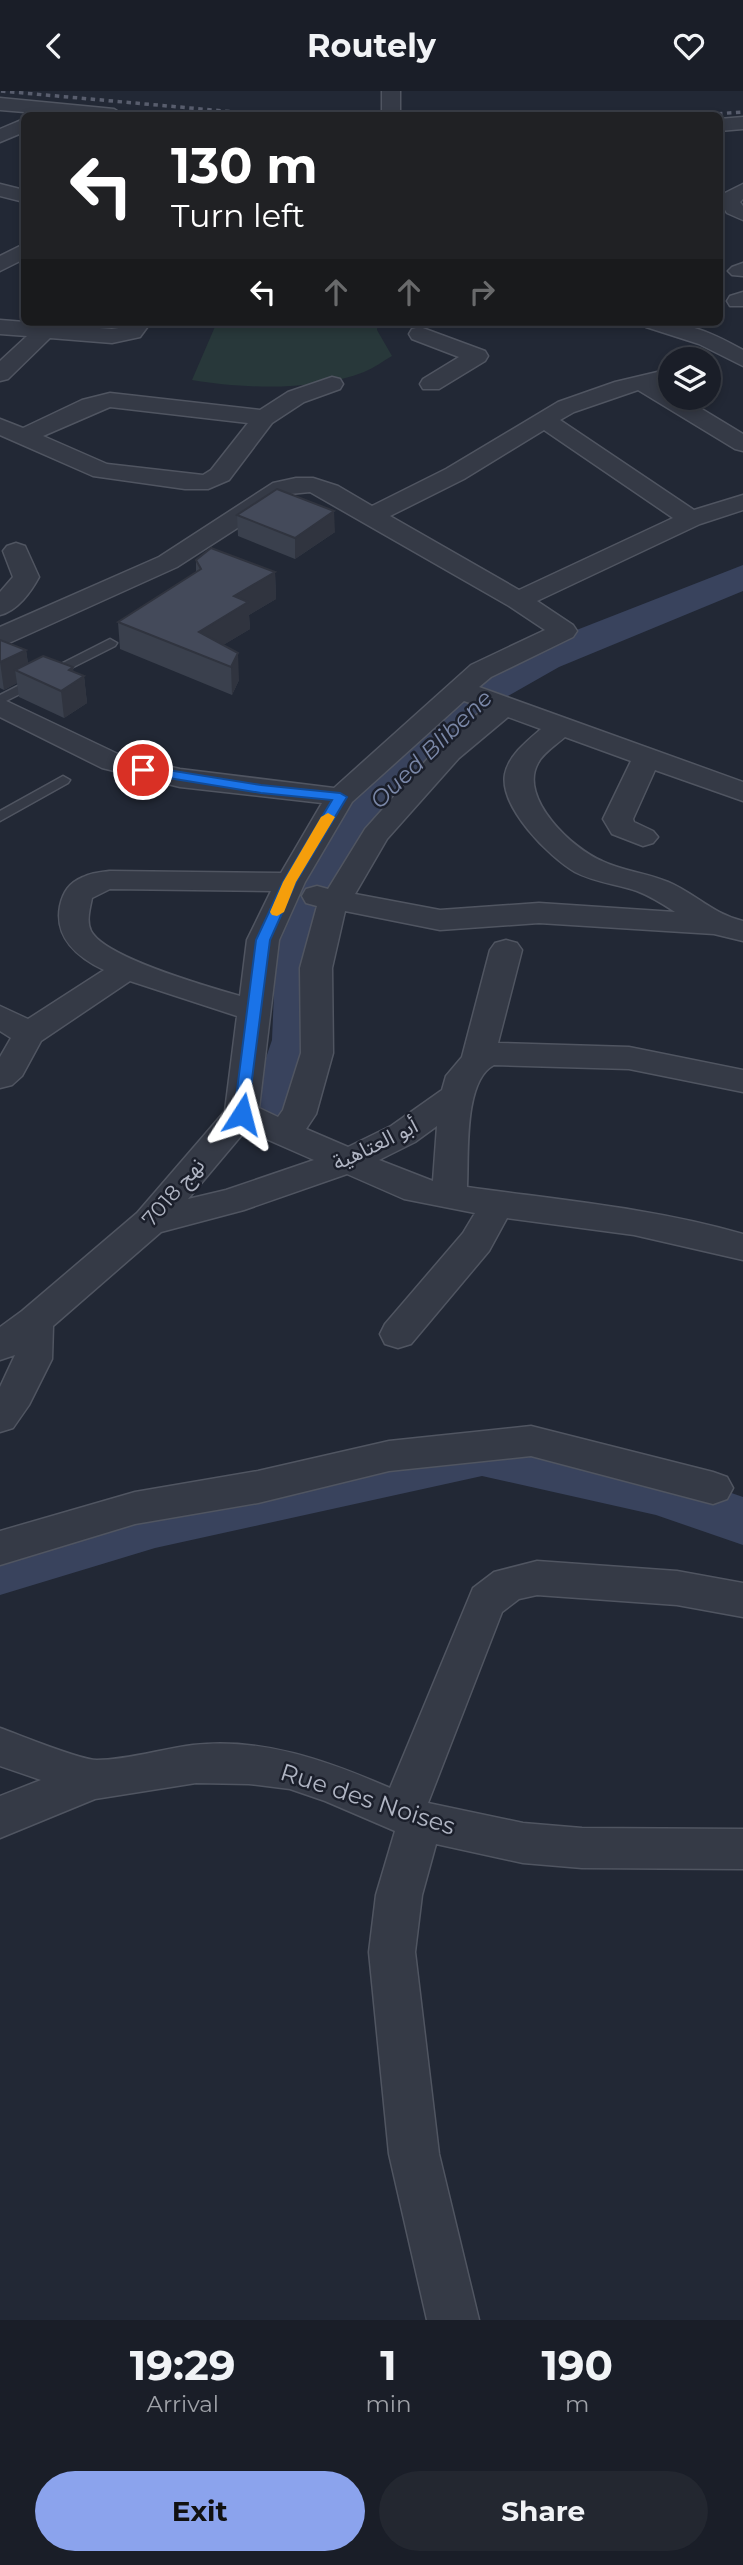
<!DOCTYPE html>
<meta charset="utf-8">
<style>
:root{--surface:#1a1e28;--page:#232730;--text:#f1f3f6;--muted:#9fa2a8;--line:#383c45;--accent:#8ba3ed}
body{margin:0;font-family:Montserrat,"Noto Sans Arabic",sans-serif;background:var(--page);color:var(--text);height:100vh;display:flex;flex-direction:column;font-size:26px;white-space:nowrap}
*{box-sizing:border-box;margin:0}
p{font-size:23px;color:var(--muted)}
.icon{flex:none;width:38px;height:38px;fill:none;stroke:currentColor;stroke-width:2;stroke-linecap:round;stroke-linejoin:round}
.map{position:relative;height:2229px;overflow:hidden}
.details{display:flex;flex-direction:column;background:var(--surface);flex:1}
.details>*{flex:none}
.banner{position:absolute;left:21px;top:21px;width:702px;height:214px;border-radius:10px;box-shadow:0 4px 10px #0003,0 0 0 2px var(--line);background:#202124;color:#fff;overflow:hidden}
.controls{position:absolute;left:658px;top:256px;display:grid;gap:14px}
.controls a{display:grid;place-items:center;width:63px;height:63px;border-radius:50%;background:var(--surface);box-shadow:0 4px 10px #0003,0 0 0 2px var(--line);font-size:35px}
.pin{position:absolute;display:grid;place-items:center;width:60px;height:60px;color:#fff;margin:-30px;border:4px solid #fff;border-radius:50%;box-shadow:0 2px 7px #0007}
.me{position:absolute;width:77px;margin:-38px;rotate:9deg;stroke-linejoin:round;filter:drop-shadow(0 0 5px #0008)}
.turn{display:flex;align-items:center;gap:24px;height:147px;padding:0 35px;font-size:32px}
.turn .icon{width:91px;height:91px;stroke-width:2.5}
.turn b{display:block;font-size:49px;line-height:60px}
.lanes{display:flex;align-items:center;height:66px;padding:0 35px;background:#0003;justify-content:center;gap:35px;direction:ltr}
.lanes .off{opacity:.35}
.eta{display:flex;justify-content:space-evenly;align-items:center;height:119px;text-align:center}
.eta b{font-size:42px;font-weight:700;line-height:49px}
.primary-button{display:flex;gap:14px;margin-top:auto;padding:14px 35px}
.primary-button a{flex:1;height:80px;border-radius:42px;background:var(--accent);color:#111;font-size:28px;font-weight:700;line-height:80px;text-align:center}
.primary-button a+a{background:var(--page);color:var(--text)}
header{display:flex;justify-content:space-between;align-items:center;height:91px;padding:0 35px;background:var(--surface);font-size:32px;font-weight:700}
.map>svg:first-child{display:block}
</style>
<header><svg class="icon" aria-label="back" viewBox="0 0 24 24"><path d="M15 5l-7 7 7 7"/></svg>Routely<svg class="icon" aria-label="heart" viewBox="0 0 24 24"><path d="M12 20l-8-8c-3-5 5-10 8-4 3-6 11-1 8 4z"/></svg></header>
<div class="map">
<svg width="743" height="2229" viewBox="0 0 743 2229">
<rect width="100%" height="100%" fill="#222835"/>
<path fill="#28383a" d="M 217,231 L 378,231 L 377,239 L 392,265 C 383,270 374,277 364,281 C 315,300 244,298 192,289 Z"/>
<polygon fill="#39435d" points="152,1419 158,1444 0,1493 0,1466"/>
<g fill="none" stroke-linecap="round" stroke-linejoin="round">
<g fill="#39435d" fill-rule="evenodd">
<polygon points="743,474 743,500 559,576 508,605 395,711 371,743 322,855 320,949 300,1014 293,1026 275,1031 257,1026 250,1014 272,949 276,855 328,741 365,693 480,587 531,558 574,540"/>
<polygon points="482,1339 659,1377 743,1406 743,1454 656,1424 482,1385 155,1457 0,1504 0,1454 155,1409"/>
</g>
<g stroke="#505561" stroke-width="3">
<g id="service">
<polygon points="110,548 117,552 115,555 0,613 0,604"/>
<polygon points="63,685 70,689 68,692 0,730 0,720"/>
</g>
</g>
<g stroke="#505561" stroke-width="3">
<g id="minor">
<rect x="382" y="0" width="18" height="24"/>
<polygon points="0,7 114,18 123,24 61,24 0,19"/>
<polygon points="743,26 743,38 719,40 719,28"/>
<polygon points="24,28 24,41 0,51 0,38"/>
<polygon points="0,93 24,99 24,111 0,105"/>
<polygon points="743,93 743,108 740,111 743,115 743,129 727,122 720,111 725,102"/>
<polygon points="24,153 24,168 0,180 0,165"/>
<polygon points="743,172 743,185 732,184 728,180 732,176"/>
<polygon points="743,201 743,215 730,215 727,210 730,205"/>
<polygon points="0,229 112,238 125,236 128,231 151,231 140,246 112,252 50,247 8,288 0,290 0,270 27,245 0,243"/>
<path d="M 643,231 C 687,231 705,238 743,259 L 743,275 L 699,253 L 646,236 Z"/>
<polygon points="420,236 485,260 488,265 485,270 439,298 423,298 420,293 423,288 459,266 412,248 409,243 412,238"/>
<path d="M 670,278 L 670,292 L 662,294 L 670,299 L 670,306 L 682,306 L 743,343 L 743,360 L 735,358 L 638,299 L 574,321 L 560,329 L 694,419 L 743,404 L 743,419 L 700,433 L 537,510 L 573,534 L 577,540 L 573,546 L 491,586 L 479,596 L 743,691 L 743,710 L 655,679 L 633,728 L 634,731 L 653,740 L 658,746 L 653,752 L 643,755 L 612,743 L 603,728 L 631,670 L 565,646 C 556,654 543,662 538,672 C 518,707 573,758 602,770 C 623,780 647,782 668,791 C 696,803 713,823 743,830 L 743,850 L 714,843 L 539,832 L 440,839 L 345,820 L 332,877 L 333,962 L 316,1023 L 306,1038 L 348,1056 L 391,1035 L 442,999 L 446,985 L 462,966 L 490,859 L 495,852 L 506,849 L 517,852 L 522,859 L 498,952 L 629,956 L 743,979 L 743,1001 L 629,978 L 494,974 C 463,990 469,1065 467,1096 C 560,1109 652,1117 743,1143 L 743,1169 L 634,1144 L 507,1127 L 489,1160 L 411,1253 L 398,1257 L 385,1253 L 380,1243 L 385,1233 L 463,1142 L 475,1122 L 404,1108 L 347,1083 L 244,1119 L 161,1141 L 53,1235 L 52,1268 L 29,1314 L 13,1337 L 0,1341 L 0,1296 L 15,1264 L 0,1269 L 0,1236 L 22,1220 L 137,1122 L 225,1020 L 237,925 L 130,890 L 41,950 L 22,985 L 12,994 L 0,997 L 0,966 L 11,947 L 0,940 L 0,915 L 28,928 L 104,879 C 77,866 54,847 60,815 C 63,801 69,792 83,786 C 91,782 101,781 110,780 L 281,782 L 322,712 L 180,696 L 102,677 L 0,626 L 0,607 L 122,665 L 180,678 L 334,697 L 471,574 L 545,539 L 509,515 L 310,401 L 290,403 L 177,476 L 9,552 L 0,554 L 0,536 L 159,466 L 273,392 L 296,387 L 313,387 L 338,395 L 372,415 L 446,378 L 558,311 L 615,291 ZM 544,339 L 673,427 L 519,499 L 390,425 L 464,388 ZM 464,610 L 485,617 L 439,655 L 365,738 L 328,798 L 317,795 L 306,798 L 302,805 L 306,812 L 317,815 L 300,877 L 301,962 L 283,1019 L 278,1026 L 259,1017 L 279,849 L 305,791 L 352,711 ZM 508,626 L 541,638 C 527,650 509,664 505,683 C 499,716 549,766 575,781 C 594,791 616,793 637,800 C 650,805 663,813 675,821 L 539,812 L 440,819 L 355,803 L 387,748 L 459,667 ZM 110,798 L 271,800 L 247,849 L 240,905 C 209,896 105,867 91,840 C 86,830 90,817 92,807 ZM 437,1035 L 433,1090 L 379,1069 L 415,1051 ZM 246,1039 L 314,1069 L 226,1099 L 188,1108 Z"/>
<path d="M 332,286 L 340,288 L 343,293 L 340,298 L 304,311 L 272,332 L 229,389 L 208,398 L 185,398 L 93,385 L 0,344 L 0,328 L 23,337 L 82,309 L 110,302 L 260,319 L 288,301 ZM 110,316 L 248,332 L 211,379 L 203,384 L 107,373 L 43,345 Z"/>
<path d="M 16,452 L 25,455 L 39,486 C 31,501 17,520 0,524 L 0,501 L 13,486 L 3,460 L 7,455 Z"/>
<polygon points="531,1335 713,1381 727,1386 733,1397 727,1408 713,1413 531,1365 389,1380 258,1412 135,1433 0,1474 0,1440 135,1401 258,1380 389,1350"/>
<path d="M 537,1470 L 677,1480 L 743,1492 L 743,1526 L 677,1514 L 537,1504 L 519,1508 L 502,1521 L 428,1712 L 523,1732 L 582,1737 L 743,1738 L 743,1778 L 582,1777 L 523,1772 L 436,1753 L 422,1804 L 415,1861 L 439,2063 L 479,2229 L 427,2229 L 389,2063 L 369,1861 L 376,1804 L 395,1740 L 325,1710 L 290,1698 L 249,1693 L 196,1692 L 95,1708 L 0,1747 L 0,1705 L 41,1689 L 0,1675 L 0,1637 C 20,1644 80,1669 97,1669 C 128,1669 161,1658 193,1654 C 262,1646 328,1670 390,1697 L 473,1497 L 494,1481 Z"/>
</g>
</g>
<use href="#service" fill="#353a46" fill-rule="evenodd"/>
<use href="#minor" fill="#353a46" fill-rule="evenodd"/>
<g stroke="#585d6d" stroke-width="3.5" stroke-dasharray="4.5 4.5" stroke-linecap="butt">
<polyline points="1,0 268,24"/>
<polyline points="700,24 743,21"/>
</g>
</g>
<g fill="#3a404d">
<polygon points="237,424 335,441 295,468 238,445"/>
<polygon points="196,469 275,481 276,508 249,524 250,538 223,554 239,589 232,604 120,558 118,531 196,481"/>
<polygon points="0,549 26,559 28,573 74,581 84,585 87,612 64,627 19,606 17,592 4,599 0,597"/>
</g>
<g fill="#30343f">
<polygon points="334,420 335,441 295,468 295,447"/>
<polygon points="275,481 276,508 249,524 250,538 205,565 199,541 234,505"/>
<polygon points="26,559 30,585 15,579 17,592 4,599 0,571"/>
<polygon points="238,562 239,589 232,604 231,576"/>
<polygon points="73,576 75,591 84,585 87,612 64,627 61,600 69,579"/>
</g>
<g fill="#444a5a" stroke="#30343f" stroke-width="2">
<polygon points="277,398 334,420 295,447 237,424"/>
<polygon points="211,457 275,481 234,505 248,511 199,541 238,562 231,576 118,531 201,478 196,469"/>
<polygon points="0,549 26,559 0,571"/>
<polygon points="43,565 73,576 69,579 84,585 61,600 15,579"/>
</g>
<polygon fill="#1a73e8" stroke="#114b97" stroke-width="2" points="143,675 261,694 340,702 347,706 296,791 270,849 247,1027 236,1027 234,1023 256,849 283,791 332,709 261,702 138,682 136,679"/>
<polygon fill="#f59e0b" points="328,722 335,726 296,791 284,821 277,825 272,824 270,821 283,791 321,726"/>
<g text-anchor="middle" dominant-baseline="central" stroke-width="5" stroke-linejoin="round" paint-order="stroke">
<g font-size="21" fill="#b0b5c3" stroke="#1b1f2b">
<text transform="translate(375 1053) rotate(-26)">أبو العتاهية</text>
<text transform="translate(173 1101) rotate(-49)">نهج 7018</text>
</g>
<g font-size="23" font-style="italic" fill="#7b88a8" stroke="#1b1f2b">
<text transform="translate(431 658) rotate(-44)">Oued Blibene</text>
</g>
<g font-size="24" fill="#b0b5c3" stroke="#1b1f2b">
<text transform="translate(368 1708) rotate(18)">Rue des Noises</text>
</g>
</g>
</svg>
<div class="controls">
<a><svg class="icon" aria-label="layers" viewBox="0 0 24 24"><path d="M12 4l9 5-9 5-9-5zM3 14l9 5 9-5"/></svg></a>
</div>
<div class="pin" style="left:143px;top:679px;background:#d93025"><svg class="icon" aria-label="arrive" viewBox="0 0 24 24"><path d="M6 21V4h12l-3 4 3 4H6"/></svg></div>
<svg class="me" style="left:242px;top:1023px" viewBox="-20 -20 40 40"><path d="M0-17L14 15 0 8-14 15z" fill="#1a73e8" stroke="#fff" stroke-width="4"/></svg>
<div class="banner">
<div class="turn"><svg class="icon" aria-label="left" viewBox="0 0 24 24"><path d="M17 20v-9H6M10 6l-5 5 5 5"/></svg><div><b>130 m</b>Turn left</div></div>
<div class="lanes"><svg class="icon" aria-label="left" viewBox="0 0 24 24"><path d="M17 20v-9H6M10 6l-5 5 5 5"/></svg><svg class="icon off" aria-label="ahead" viewBox="0 0 24 24"><path d="M12 20V5M6 11l6-6 6 6"/></svg><svg class="icon off" aria-label="ahead" viewBox="0 0 24 24"><path d="M12 20V5M6 11l6-6 6 6"/></svg><svg class="icon off" aria-label="right" viewBox="0 0 24 24"><path d="M7 20v-9h11M14 6l5 5-5 5"/></svg></div>
</div>
</div>
<section class="details">
<div class="eta">
<div><b>19:29</b><p>Arrival</p></div>
<div><b>1</b><p>min</p></div>
<div><b>190</b><p>m</p></div>
</div>
<div class="primary-button"><a>Exit</a><a>Share</a></div>
</section>
